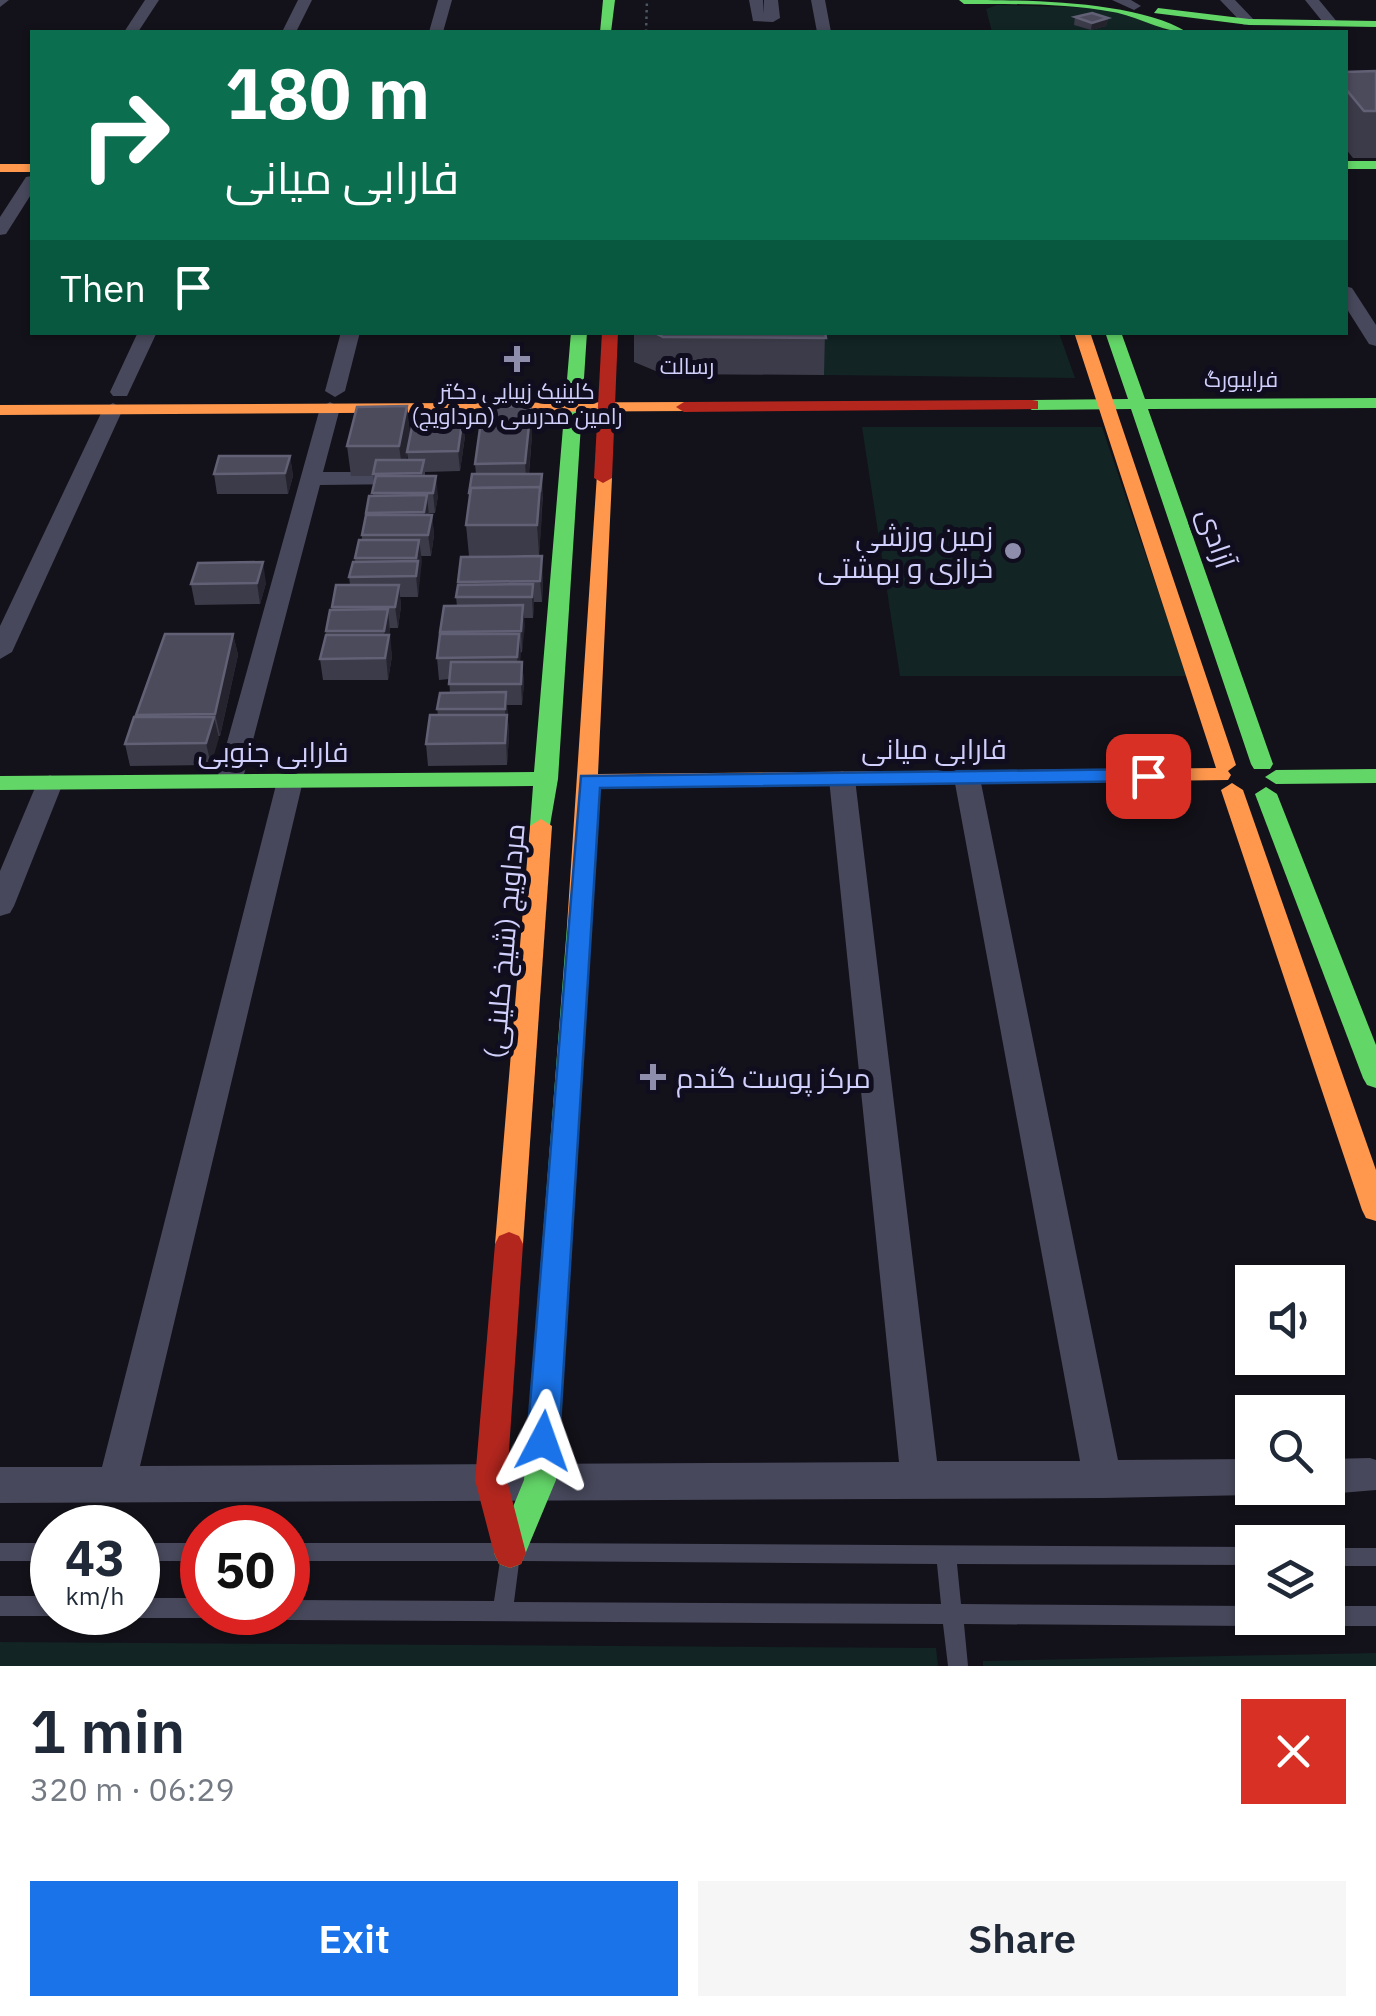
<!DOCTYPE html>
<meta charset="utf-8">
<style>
:root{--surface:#fff;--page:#f6f6f7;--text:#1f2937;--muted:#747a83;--accent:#1a73e8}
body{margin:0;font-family:"IBM Plex Sans",Cairo,sans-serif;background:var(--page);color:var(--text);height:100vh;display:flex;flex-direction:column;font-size:38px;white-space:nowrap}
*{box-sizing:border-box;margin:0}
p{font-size:32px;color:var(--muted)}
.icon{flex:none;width:55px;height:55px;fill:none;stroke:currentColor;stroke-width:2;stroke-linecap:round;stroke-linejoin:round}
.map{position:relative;height:1666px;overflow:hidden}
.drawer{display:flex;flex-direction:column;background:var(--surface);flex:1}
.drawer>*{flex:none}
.hud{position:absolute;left:30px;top:30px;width:1318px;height:305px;border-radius:0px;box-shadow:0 2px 8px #0004;background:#0b6e4f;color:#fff;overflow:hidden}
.buttons{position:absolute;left:1235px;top:1265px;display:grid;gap:20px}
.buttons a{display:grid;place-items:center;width:110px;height:110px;border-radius:0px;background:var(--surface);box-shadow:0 2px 8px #0004;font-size:50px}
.speed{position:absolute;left:30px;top:1505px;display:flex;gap:20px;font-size:50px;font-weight:700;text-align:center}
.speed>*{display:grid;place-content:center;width:130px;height:130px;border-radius:50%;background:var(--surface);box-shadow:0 2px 8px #0004;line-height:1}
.speed small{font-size:25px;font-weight:400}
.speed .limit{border:15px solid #d22;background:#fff;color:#111}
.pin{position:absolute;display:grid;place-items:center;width:85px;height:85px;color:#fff;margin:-42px;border-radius:20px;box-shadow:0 5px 15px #0006}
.me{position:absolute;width:110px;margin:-55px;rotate:4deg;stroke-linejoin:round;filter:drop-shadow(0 0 8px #0008)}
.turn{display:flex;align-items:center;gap:35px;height:210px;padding:0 30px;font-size:45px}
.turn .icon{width:130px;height:130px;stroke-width:2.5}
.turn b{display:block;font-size:70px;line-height:85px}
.then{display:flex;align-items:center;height:95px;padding:0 30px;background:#0003;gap:20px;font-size:38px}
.round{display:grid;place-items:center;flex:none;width:105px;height:105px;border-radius:0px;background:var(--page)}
.overview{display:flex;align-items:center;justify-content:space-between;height:170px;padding:0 30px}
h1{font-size:60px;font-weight:600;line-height:75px}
.action{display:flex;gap:20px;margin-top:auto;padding:20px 30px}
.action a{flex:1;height:115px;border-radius:0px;background:var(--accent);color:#fff;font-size:40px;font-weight:600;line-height:115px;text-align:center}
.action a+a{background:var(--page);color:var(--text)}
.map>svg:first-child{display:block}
</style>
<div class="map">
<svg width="1376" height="1666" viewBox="0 0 1376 1666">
<rect width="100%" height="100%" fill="#13121a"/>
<g fill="#122424">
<polygon points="997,5 1103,8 1164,26 1165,32 992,32 986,9"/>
<polygon points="819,333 1059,333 1075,378 824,375"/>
<polygon points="862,427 1102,427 1187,676 900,676"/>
<polygon points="0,1642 936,1648 938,1666 0,1666"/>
<polygon points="1376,1653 1376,1666 983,1666 983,1661"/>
</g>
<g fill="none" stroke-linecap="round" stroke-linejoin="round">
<polyline stroke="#495761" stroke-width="2.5" stroke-dasharray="2.5 4" stroke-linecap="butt" points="646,32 647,0"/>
<g fill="#47485b" fill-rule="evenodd">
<rect x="0" y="1543" width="52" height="18"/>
<rect x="138" y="1543" width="64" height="18"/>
<path d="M 288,1543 L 502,1543 L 509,1545 L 511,1554 L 515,1556 L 513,1552 L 516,1545 L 523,1543 L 1252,1547 L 1252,1565 L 957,1564 L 961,1604 L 1252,1606 L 1252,1618 L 1262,1618 L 1259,1623 L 1252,1626 L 964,1624 L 968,1666 L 948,1666 L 943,1624 L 288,1620 L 281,1617 L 279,1612 L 288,1612 L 288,1600 L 494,1601 L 500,1561 L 288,1561 ZM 517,1559 L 523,1561 L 937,1564 L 941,1604 L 514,1602 L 519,1563 Z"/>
<rect x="1328" y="1548" width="48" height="18"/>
<polygon points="0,1596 52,1596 52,1612 59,1612 52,1616 0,1616"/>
<polygon points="138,1598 202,1598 202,1612 210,1612 202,1618 138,1618 130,1612 138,1612"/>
<polygon points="1328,1606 1376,1606 1376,1626 1328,1626 1321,1623 1318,1618 1328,1618"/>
</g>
<g fill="#47485b" fill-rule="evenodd">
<polygon points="0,0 9,0 0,7"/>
<polygon points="145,0 159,0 138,32 124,32"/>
<polygon points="298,0 312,0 296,32 282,32"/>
<polygon points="438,0 452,0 443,32 429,32"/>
<polygon points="749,0 763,0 764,14 764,0 778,0 780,18 773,22 753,21"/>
<polygon points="811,0 825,0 831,32 817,32"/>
<polygon points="1112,0 1131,0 1141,6 1134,10"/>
<polygon points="1220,0 1235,0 1256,22 1244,25"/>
<polygon points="1305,0 1319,0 1338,23 1336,26 1326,26"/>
<polygon points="32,176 32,193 6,234 0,235 0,217 26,177"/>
<polygon points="1345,286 1352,288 1376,325 1376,346 1369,344 1345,306"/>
<polygon points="138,332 157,332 127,396 113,396 110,392"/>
<polygon points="341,332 360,332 345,391 335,397 325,391"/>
<polygon points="330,402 340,408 323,472 407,472 418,478 407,484 320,485 242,782 238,788 220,788 216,782 320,408"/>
<polygon points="113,403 123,409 12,652 0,659 0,626 103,409"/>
<polygon points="967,770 980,778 1118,1460 1252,1459 1252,1488 1266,1489 1252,1495 1103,1498 0,1503 0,1467 102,1467 277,781 290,773 303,781 140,1466 899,1462 829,779 842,771 855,779 937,1461 1080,1461 954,778"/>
<polygon points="50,775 63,783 14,906 10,913 0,916 0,871 37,783"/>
<polygon points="1370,1458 1376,1460 1376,1490 1328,1494 1314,1488 1328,1488 1328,1459"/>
</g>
<g fill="#63d668" fill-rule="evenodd">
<polygon points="603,0 615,0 611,32 600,32"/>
<path d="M 959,0 C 1024,0 1134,0 1187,32 C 1166,33 1136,16 1113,12 C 1064,3 1013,4 964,4 Z"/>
<polygon points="1158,8 1249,19 1376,21 1376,27 1249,25 1154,13"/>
<rect x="1345" y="161" width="31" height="8"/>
<polygon points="571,332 587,332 558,779 549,831 541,833 530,826 533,786 0,790 0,776 534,772"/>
<polygon points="1105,332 1121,332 1145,399 1376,398 1376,408 1148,409 1273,764 1270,769 1254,769 1251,764 1131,409 1032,410 1024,405 1032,400 1128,399"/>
<polygon points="1376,769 1376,783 1276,784 1265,777 1276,770"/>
<polygon points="1266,787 1277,794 1376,1045 1376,1088 1367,1085 1363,1078 1255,794"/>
<polygon points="579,918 591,926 556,1480 521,1564 510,1568 499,1564 494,1553 524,1480 567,926"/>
</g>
<g fill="#ff974d" fill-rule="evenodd">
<rect x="0" y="164" width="32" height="8"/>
<polygon points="1074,332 1090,332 1236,765 1228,771 1231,775 1228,780 597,788 591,926 587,932 571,932 567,926 597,474 609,474 612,478 598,774 1216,768"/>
<polygon points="684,402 690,403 690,411 0,415 0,405"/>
<polygon points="1232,783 1243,790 1376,1170 1376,1221 1366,1218 1362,1210 1221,790"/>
<polygon points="541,819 552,826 523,1244 519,1252 509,1256 499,1252 495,1244 530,826"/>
</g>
<g fill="#b3261e" fill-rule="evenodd">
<polygon points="602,332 618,332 612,478 603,483 594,478"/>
<polygon points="1032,400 1038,401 1038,409 684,412 676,407 684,402"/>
<polygon points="509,1232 519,1236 523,1244 507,1480 526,1553 521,1564 510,1568 499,1564 494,1553 475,1480 495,1244 499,1236"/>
</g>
</g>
<g fill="#3c3b49">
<polygon points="1075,17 1108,18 1106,26 1091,30 1074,25"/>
<polygon points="1376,71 1376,158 1353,158 1345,148 1345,72"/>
<polygon points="634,332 825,332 824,375 663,374 634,362"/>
<polygon points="407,406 410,435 406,460 408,460 407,452 465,436 460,471 425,472 425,476 438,496 435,513 429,513 429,515 432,515 434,535 431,556 421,556 418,597 400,597 401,606 398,628 390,628 389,638 392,656 388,680 323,680 320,659 332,607 350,585 349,577 362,540 362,535 366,513 373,496 374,483 373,476 351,476 347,446"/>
<polygon points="532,435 529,474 543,494 539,555 469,556 466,525 470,501 469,493 476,474 475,464"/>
<polygon points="290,456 293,476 288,494 217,494 214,474"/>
<polygon points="461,557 543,577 542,602 534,602 533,618 524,618 522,652 520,653 520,662 522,662 524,683 522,705 507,705 509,736 507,765 428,766 426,744 438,715 437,709 450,693 449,679 439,680 437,658 440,632 457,606 456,597"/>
<polygon points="266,583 260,604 195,605 191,584"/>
<polygon points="233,634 238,655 220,736 218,736 211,765 130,766 125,744 136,717 136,715"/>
</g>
<g fill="#25242e">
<polygon points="1108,18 1106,26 1091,30 1092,23"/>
<polygon points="407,406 410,435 403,475 399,446"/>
<polygon points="531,406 532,435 527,493 525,463"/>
<polygon points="463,416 465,436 460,471 458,451"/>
<polygon points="290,456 293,476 288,494 285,473"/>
<polygon points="542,474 543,494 541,513 540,492"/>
<polygon points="436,476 438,496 435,513 433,493"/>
<polygon points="540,487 542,517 539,555 537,525"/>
<polygon points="427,495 429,516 426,533 424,512"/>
<polygon points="432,515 434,535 431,556 428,535"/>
<polygon points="419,540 422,561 418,597 416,576"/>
<polygon points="542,556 543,577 542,602 540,581"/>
<polygon points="263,562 266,583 260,604 257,583"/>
<polygon points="533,584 534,605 533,618 532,597"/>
<polygon points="399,585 401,606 398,628 395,607"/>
<polygon points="523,605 525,626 522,652 521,631"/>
<polygon points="388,609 392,656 388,680 384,631"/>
<polygon points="233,634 238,655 220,736 215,714"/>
<polygon points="519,634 521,655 518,679 517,657"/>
<polygon points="522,662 524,683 522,705 521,684"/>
<polygon points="506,692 509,736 507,765 505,709"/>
<polygon points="214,717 219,738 211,765 206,743"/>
</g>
<g fill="#4c4b5c" stroke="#616075" stroke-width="2.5">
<polygon points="1092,13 1108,18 1092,23 1075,17"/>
<polygon points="1376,71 1376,111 1364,111 1345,88 1345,72"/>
<polygon points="653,332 825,332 826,338 663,337"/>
<polygon points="407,406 399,446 347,446 357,407"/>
<polygon points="531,406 525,463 475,464 483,407"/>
<polygon points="463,416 458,451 407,452 414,417"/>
<polygon points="219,456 290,456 285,473 214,474"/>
<polygon points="376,460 424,460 421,473 373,474"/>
<polygon points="472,474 542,474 540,492 540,487 471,488 471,493 469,493"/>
<polygon points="376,476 436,476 433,493 372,493"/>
<polygon points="540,487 537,525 466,525 471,488"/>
<polygon points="427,495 424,512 366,513 369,496"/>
<polygon points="366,515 432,515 428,535 362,535"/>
<polygon points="359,540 419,540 416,558 355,558"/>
<polygon points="542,556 540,581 458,582 461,557"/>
<polygon points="418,561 416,576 349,577 353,562"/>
<polygon points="263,562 257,583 191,584 198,563"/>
<polygon points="533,584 532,597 456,597 458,585"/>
<polygon points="336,585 399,585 395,607 332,607"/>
<polygon points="523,605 521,631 440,632 444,606"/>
<polygon points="388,609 384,631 326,631 330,610"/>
<polygon points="165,634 233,634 215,714 136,715"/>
<polygon points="440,634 519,634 517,657 437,658"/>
<polygon points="326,635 389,635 385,658 320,659"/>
<polygon points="451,662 522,662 521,684 449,684"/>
<polygon points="506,692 505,709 437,709 440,693"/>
<polygon points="430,715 507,715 505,743 426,744"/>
<polygon points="134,717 214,717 206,743 125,744"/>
</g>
<polygon fill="#1a73e8" stroke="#114b97" stroke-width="2.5" points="1148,769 1159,776 1156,781 600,788 559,1441 554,1451 543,1455 532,1451 527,1441 581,776"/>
<g fill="#8e8dac" stroke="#100e1e" stroke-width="4">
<path d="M512 344h10v10h10v10h-10v10h-10v-10h-10v-10h10z"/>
<circle cx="1013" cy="551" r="10"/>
<path d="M648 1062h10v10h10v10h-10v10h-10v-10h-10v-10h10z"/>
</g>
<g text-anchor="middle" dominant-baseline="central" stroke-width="10" stroke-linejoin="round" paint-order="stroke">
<g font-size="22" fill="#d1cffb" stroke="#100e1e">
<text x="687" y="365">رسالت</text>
<text x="1241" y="378">فرایبورگ</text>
</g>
<g font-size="22" fill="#d1cffb" stroke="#100e1e">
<text x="517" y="390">کلینیک زیبایی دکتر<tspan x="517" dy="25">رامین مدرسی (مرداویج)</tspan></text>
</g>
<g font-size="28" fill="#d1cffb" stroke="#100e1e" text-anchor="end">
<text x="993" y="535">زمین ورزشی<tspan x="993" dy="32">خرازی و بهشتی</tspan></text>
<text x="676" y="1077" text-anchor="start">مرکز پوست گندم</text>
</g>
<g font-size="28" fill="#d1cffb" stroke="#100e1e">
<text transform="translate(1217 538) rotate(71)">آزادی</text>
<text x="934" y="748">فارابی میانی</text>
<text x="273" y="751">فارابی جنوبی</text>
<text transform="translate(504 941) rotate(-85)">مرداویج (شیخ کلینی)</text>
</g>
</g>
</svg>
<div class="buttons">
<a><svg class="icon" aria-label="sound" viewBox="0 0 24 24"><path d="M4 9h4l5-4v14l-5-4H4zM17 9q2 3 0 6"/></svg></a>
<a><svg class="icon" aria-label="search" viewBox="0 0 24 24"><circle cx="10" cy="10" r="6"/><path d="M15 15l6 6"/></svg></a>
<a><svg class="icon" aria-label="layers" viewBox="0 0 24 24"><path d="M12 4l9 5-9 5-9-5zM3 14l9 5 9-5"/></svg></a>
</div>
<div class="speed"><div>43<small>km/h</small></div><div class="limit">50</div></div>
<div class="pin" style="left:1148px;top:776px;background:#d93025"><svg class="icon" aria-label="arrive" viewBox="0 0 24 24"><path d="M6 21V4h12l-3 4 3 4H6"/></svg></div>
<svg class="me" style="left:543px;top:1441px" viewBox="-20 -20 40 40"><path d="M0-17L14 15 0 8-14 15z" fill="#1a73e8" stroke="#fff" stroke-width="4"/></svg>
<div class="hud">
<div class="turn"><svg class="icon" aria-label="right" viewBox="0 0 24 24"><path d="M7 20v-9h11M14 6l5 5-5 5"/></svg><div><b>180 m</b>فارابی میانی</div></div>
<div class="then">Then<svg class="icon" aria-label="arrive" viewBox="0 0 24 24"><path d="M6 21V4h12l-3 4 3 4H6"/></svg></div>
</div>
</div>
<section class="drawer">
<div class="overview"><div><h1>1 min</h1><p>320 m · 06:29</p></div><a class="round" style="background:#d93025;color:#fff"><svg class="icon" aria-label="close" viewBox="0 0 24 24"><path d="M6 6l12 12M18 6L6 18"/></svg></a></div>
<div class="action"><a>Exit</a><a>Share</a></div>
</section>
